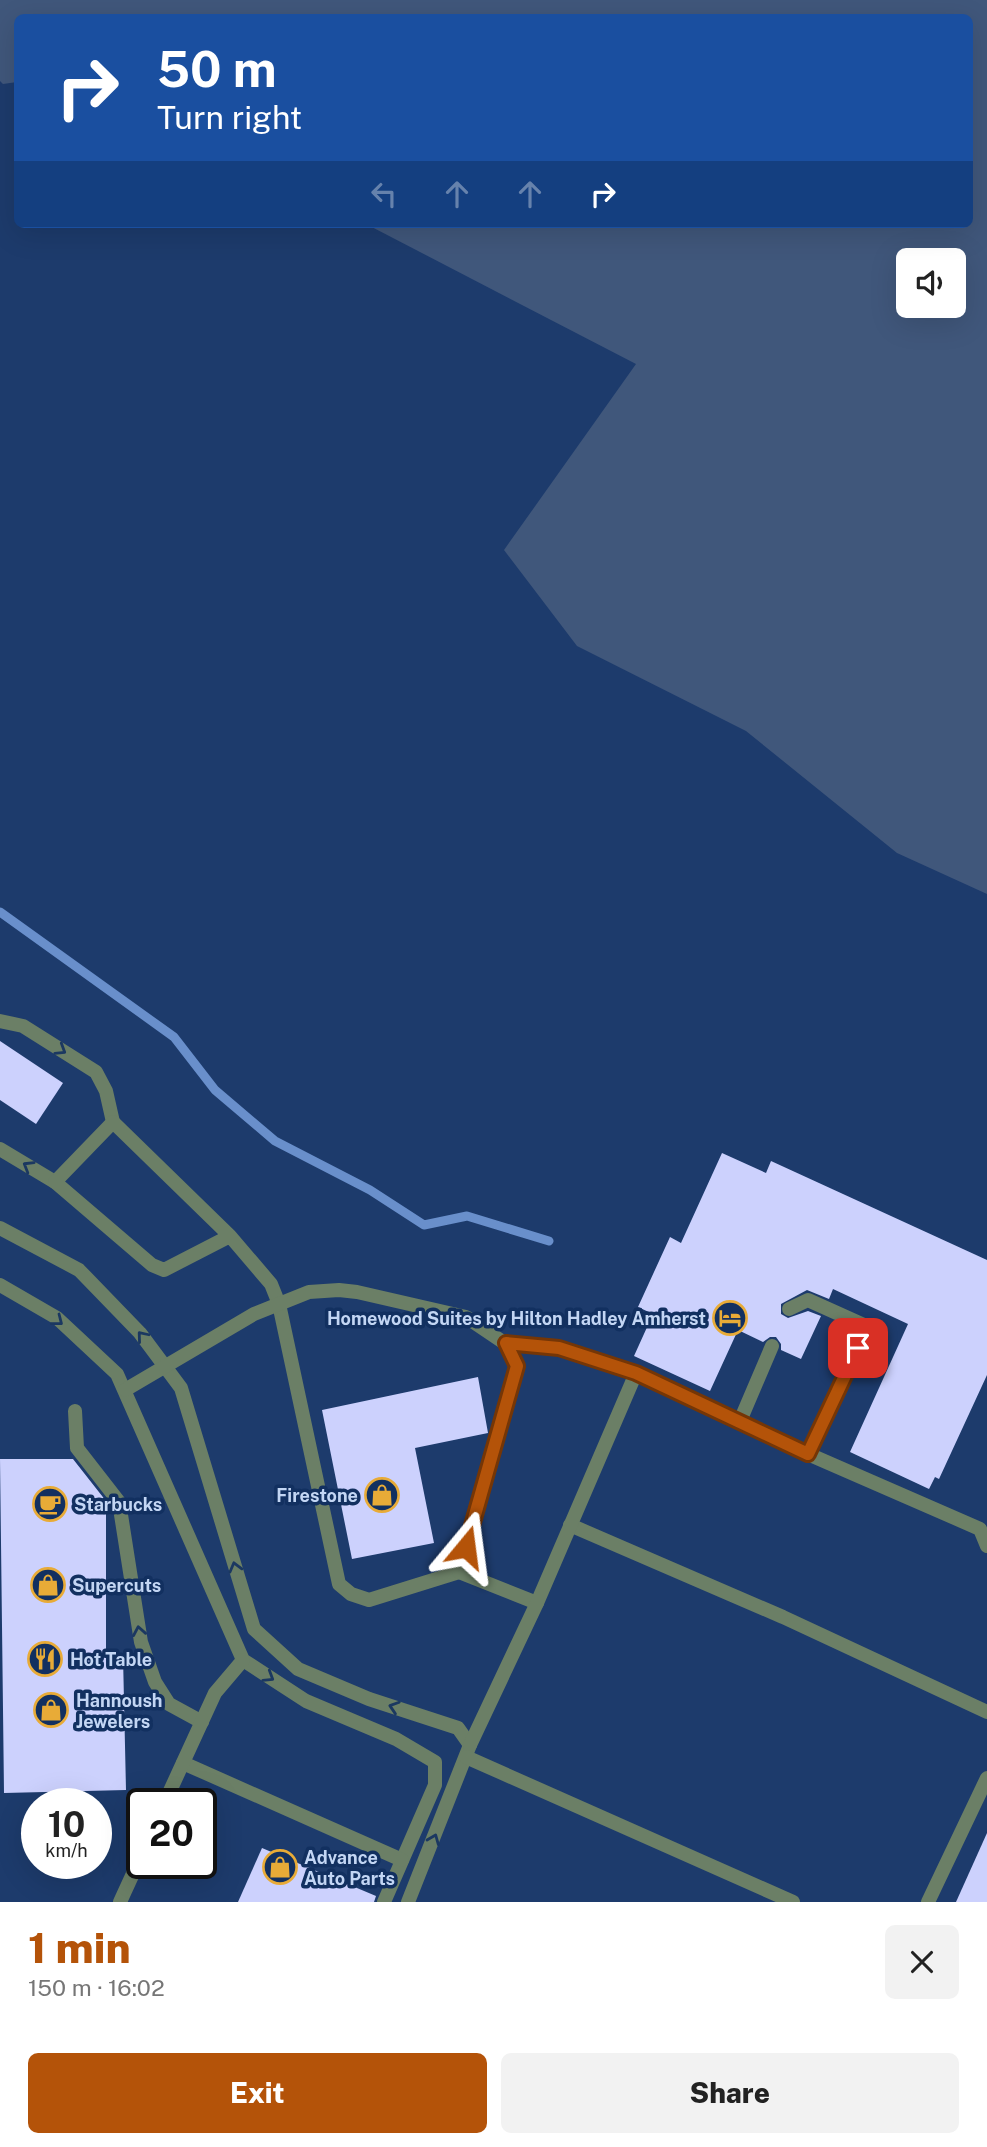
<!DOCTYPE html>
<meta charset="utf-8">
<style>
:root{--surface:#fff;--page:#f2f2f2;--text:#222;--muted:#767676;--accent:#b45309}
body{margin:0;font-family:"Public Sans",sans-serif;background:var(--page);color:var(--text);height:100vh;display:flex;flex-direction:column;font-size:26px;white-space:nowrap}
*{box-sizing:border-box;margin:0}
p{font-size:23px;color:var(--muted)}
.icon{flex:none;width:38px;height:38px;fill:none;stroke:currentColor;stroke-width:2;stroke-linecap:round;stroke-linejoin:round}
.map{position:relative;height:1902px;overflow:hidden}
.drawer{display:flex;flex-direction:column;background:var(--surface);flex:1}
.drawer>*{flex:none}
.guide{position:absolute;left:14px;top:14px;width:959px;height:214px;border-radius:10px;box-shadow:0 7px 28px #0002;background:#1a4fa0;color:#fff;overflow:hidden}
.tools{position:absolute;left:896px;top:248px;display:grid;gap:14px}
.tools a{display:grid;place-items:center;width:70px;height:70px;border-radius:10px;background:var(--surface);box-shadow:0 7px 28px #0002;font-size:35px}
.speed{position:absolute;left:21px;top:1788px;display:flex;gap:14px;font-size:35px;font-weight:700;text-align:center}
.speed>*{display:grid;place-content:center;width:91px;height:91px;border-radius:50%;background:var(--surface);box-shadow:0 7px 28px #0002;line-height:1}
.speed small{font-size:18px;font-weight:400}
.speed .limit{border:4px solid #111;border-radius:10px;background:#fff;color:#111}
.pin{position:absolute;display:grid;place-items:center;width:60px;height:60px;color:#fff;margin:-30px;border-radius:14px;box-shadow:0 4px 10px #0006}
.me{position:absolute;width:77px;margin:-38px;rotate:16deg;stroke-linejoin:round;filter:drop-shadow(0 0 5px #0008)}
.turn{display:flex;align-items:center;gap:24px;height:147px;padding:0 28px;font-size:32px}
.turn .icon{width:91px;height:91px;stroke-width:2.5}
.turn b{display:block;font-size:49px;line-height:60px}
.lanes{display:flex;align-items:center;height:66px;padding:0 28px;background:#0003;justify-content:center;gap:35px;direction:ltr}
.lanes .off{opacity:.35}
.round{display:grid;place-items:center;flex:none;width:74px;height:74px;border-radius:10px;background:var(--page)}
.overview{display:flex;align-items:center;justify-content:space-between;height:119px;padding:0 28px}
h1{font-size:42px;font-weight:800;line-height:52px;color:var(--accent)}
.action{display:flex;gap:14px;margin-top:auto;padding:14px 28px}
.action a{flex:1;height:80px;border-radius:10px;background:var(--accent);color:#fff;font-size:28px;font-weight:800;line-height:80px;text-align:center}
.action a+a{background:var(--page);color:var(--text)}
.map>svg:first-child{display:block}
</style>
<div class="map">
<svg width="987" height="1902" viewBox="0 0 987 1902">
<rect width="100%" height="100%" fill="#1d3b6c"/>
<path fill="#40577b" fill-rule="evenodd" d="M 0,0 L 987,0 L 987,894 L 897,853 L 746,731 L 577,646 L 504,550 L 636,364 L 366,224 L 970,224 L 970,18 L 18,18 L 17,82 L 3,84 L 0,81 ZM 908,261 L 954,261 L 954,306 L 908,306 Z"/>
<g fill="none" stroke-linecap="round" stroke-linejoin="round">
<polyline stroke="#698fcb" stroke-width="9" points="0,912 174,1037 215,1090 275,1141 370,1190 424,1225 467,1216 549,1241"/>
</g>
<g fill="#ccd1fd">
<polygon points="0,1041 63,1083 36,1124 0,1100"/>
<polygon points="722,1153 766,1173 771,1161 987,1260 987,1375 939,1479 935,1477 929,1489 850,1452 908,1324 833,1289 829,1299 807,1290 781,1304 781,1314 788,1318 808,1311 821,1316 801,1359 781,1350 781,1344 776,1337 770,1337 763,1342 738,1330 710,1391 634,1356 653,1314 638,1307 670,1237 681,1243"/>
<polygon points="478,1377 488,1433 415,1448 434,1543 352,1559 322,1410"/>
<polygon points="0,1459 73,1459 106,1501 106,1657 123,1656 126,1790 4,1793"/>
<polygon points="987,1833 987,1902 956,1902"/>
<polygon points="262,1848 376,1896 374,1902 238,1902"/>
</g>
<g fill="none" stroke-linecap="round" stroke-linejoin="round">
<g stroke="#6b7f66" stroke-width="14">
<polyline points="0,1021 23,1026 96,1072 106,1091 113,1122"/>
<polyline points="0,1149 55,1182"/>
<polyline points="0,1228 79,1270 140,1333 181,1388 254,1629 298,1669 369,1699 458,1728 470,1745 408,1902"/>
<polyline points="230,1236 113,1122 55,1182 152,1265 164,1270 230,1236 271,1284 279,1304 339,1584 351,1594 369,1600 459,1572"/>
<polyline points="0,1285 57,1318 117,1374 243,1660 306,1701 396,1739 435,1762 435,1785 384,1902"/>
<polyline points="789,1309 808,1300 868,1327 808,1454"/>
<polyline points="506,1344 559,1347 636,1373"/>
<polyline points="125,1390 254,1314 309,1292 339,1290 357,1292 466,1317 506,1344 517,1366 459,1572 537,1603"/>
<polyline points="75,1411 77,1448 119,1502 141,1642 155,1682 169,1704 202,1722"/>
<polyline points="740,1421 772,1346"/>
<polyline points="570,1525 783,1617 987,1712"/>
<polyline points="470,1745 537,1603 636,1373 808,1454 980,1529 987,1546"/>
<polyline points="466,1757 793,1902"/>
<polyline points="183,1763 402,1860"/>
<polyline points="164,1804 215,1693 243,1660"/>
<polyline points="120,1902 142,1854"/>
<polyline points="928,1902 987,1778"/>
</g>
</g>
<defs><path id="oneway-chevron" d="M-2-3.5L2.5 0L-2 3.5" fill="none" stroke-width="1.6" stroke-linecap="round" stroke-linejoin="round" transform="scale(1.75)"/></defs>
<g stroke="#1b3861">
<use href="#oneway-chevron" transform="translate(61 1050) rotate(32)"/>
<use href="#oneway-chevron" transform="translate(28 1166) rotate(-149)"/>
<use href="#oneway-chevron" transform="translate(58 1321) rotate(38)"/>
<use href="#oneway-chevron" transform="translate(142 1336) rotate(-130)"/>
<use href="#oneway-chevron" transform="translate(235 1567) rotate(-105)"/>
<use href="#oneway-chevron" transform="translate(139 1631) rotate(-100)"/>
<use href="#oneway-chevron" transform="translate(269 1677) rotate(32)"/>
<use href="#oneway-chevron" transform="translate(394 1707) rotate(-162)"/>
<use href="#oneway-chevron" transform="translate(434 1839) rotate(-68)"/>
</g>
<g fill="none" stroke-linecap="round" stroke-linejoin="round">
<g stroke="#753606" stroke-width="18">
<polyline id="route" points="466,1547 517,1366 506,1343 559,1348 636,1373 808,1454 858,1348"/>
</g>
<use href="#route" stroke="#b45309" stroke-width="12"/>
</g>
<defs>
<g id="hotel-ring" transform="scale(1.75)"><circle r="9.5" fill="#123060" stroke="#e8ab37" stroke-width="1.5"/><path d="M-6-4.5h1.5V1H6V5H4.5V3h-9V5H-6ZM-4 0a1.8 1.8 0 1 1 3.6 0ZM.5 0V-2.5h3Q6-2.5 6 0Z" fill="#e8ab37"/></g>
<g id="shop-ring" transform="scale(1.75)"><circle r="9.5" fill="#123060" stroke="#e8ab37" stroke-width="1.5"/><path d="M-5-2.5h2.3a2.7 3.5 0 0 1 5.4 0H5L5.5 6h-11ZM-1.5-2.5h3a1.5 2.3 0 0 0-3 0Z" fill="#e8ab37"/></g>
<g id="cafe-ring" transform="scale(1.75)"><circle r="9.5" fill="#123060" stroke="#e8ab37" stroke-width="1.5"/><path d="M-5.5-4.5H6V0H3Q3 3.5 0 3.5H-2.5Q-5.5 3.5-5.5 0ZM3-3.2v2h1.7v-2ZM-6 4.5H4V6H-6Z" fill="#e8ab37"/></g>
<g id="restaurant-ring" transform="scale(1.75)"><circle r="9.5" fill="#123060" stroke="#e8ab37" stroke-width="1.5"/><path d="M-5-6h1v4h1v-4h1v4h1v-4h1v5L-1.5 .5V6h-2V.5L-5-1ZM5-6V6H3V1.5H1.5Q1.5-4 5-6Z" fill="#e8ab37"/></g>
</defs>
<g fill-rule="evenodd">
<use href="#hotel-ring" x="730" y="1318"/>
<use href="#shop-ring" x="382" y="1495"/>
<use href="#cafe-ring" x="50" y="1504"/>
<use href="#shop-ring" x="48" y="1585"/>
<use href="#restaurant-ring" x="45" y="1659"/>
<use href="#shop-ring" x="51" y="1710"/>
<use href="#shop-ring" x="280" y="1867"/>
</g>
<g text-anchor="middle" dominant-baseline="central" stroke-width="7" stroke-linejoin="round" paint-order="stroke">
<g font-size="18" font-weight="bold" fill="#c3d6f4" stroke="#123060" text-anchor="start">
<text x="706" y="1318" text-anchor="end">Homewood Suites by Hilton Hadley Amherst</text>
<text x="358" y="1495" text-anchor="end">Firestone</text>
<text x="74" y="1504">Starbucks</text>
<text x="72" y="1585">Supercuts</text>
<text x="70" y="1659">Hot Table</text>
<text x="76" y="1700">Hannoush<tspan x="76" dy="21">Jewelers</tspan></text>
<text x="304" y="1857">Advance<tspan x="304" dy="21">Auto Parts</tspan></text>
</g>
</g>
</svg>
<div class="tools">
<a><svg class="icon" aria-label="sound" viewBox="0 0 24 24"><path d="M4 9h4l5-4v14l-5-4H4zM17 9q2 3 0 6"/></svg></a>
</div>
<div class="speed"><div>10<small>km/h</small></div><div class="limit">20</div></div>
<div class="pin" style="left:858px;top:1348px;background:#d93025"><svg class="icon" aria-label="arrive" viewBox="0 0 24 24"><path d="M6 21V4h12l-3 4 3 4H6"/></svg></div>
<svg class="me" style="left:466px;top:1547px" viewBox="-20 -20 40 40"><path d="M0-17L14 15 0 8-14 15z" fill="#b45309" stroke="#fff" stroke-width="4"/></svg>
<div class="guide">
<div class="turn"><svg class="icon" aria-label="right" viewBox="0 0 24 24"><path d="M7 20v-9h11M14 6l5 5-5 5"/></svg><div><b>50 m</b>Turn right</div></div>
<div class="lanes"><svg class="icon off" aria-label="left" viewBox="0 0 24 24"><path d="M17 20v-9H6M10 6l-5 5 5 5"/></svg><svg class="icon off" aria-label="ahead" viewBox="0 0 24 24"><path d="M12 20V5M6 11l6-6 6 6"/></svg><svg class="icon off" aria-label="ahead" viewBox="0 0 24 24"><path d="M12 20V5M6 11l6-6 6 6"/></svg><svg class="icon" aria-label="right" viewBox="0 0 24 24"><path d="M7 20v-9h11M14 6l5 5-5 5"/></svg></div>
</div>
</div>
<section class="drawer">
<div class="overview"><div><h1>1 min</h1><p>150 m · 16:02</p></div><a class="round"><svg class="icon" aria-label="close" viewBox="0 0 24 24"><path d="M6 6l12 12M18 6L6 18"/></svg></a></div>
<div class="action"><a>Exit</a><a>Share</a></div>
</section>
